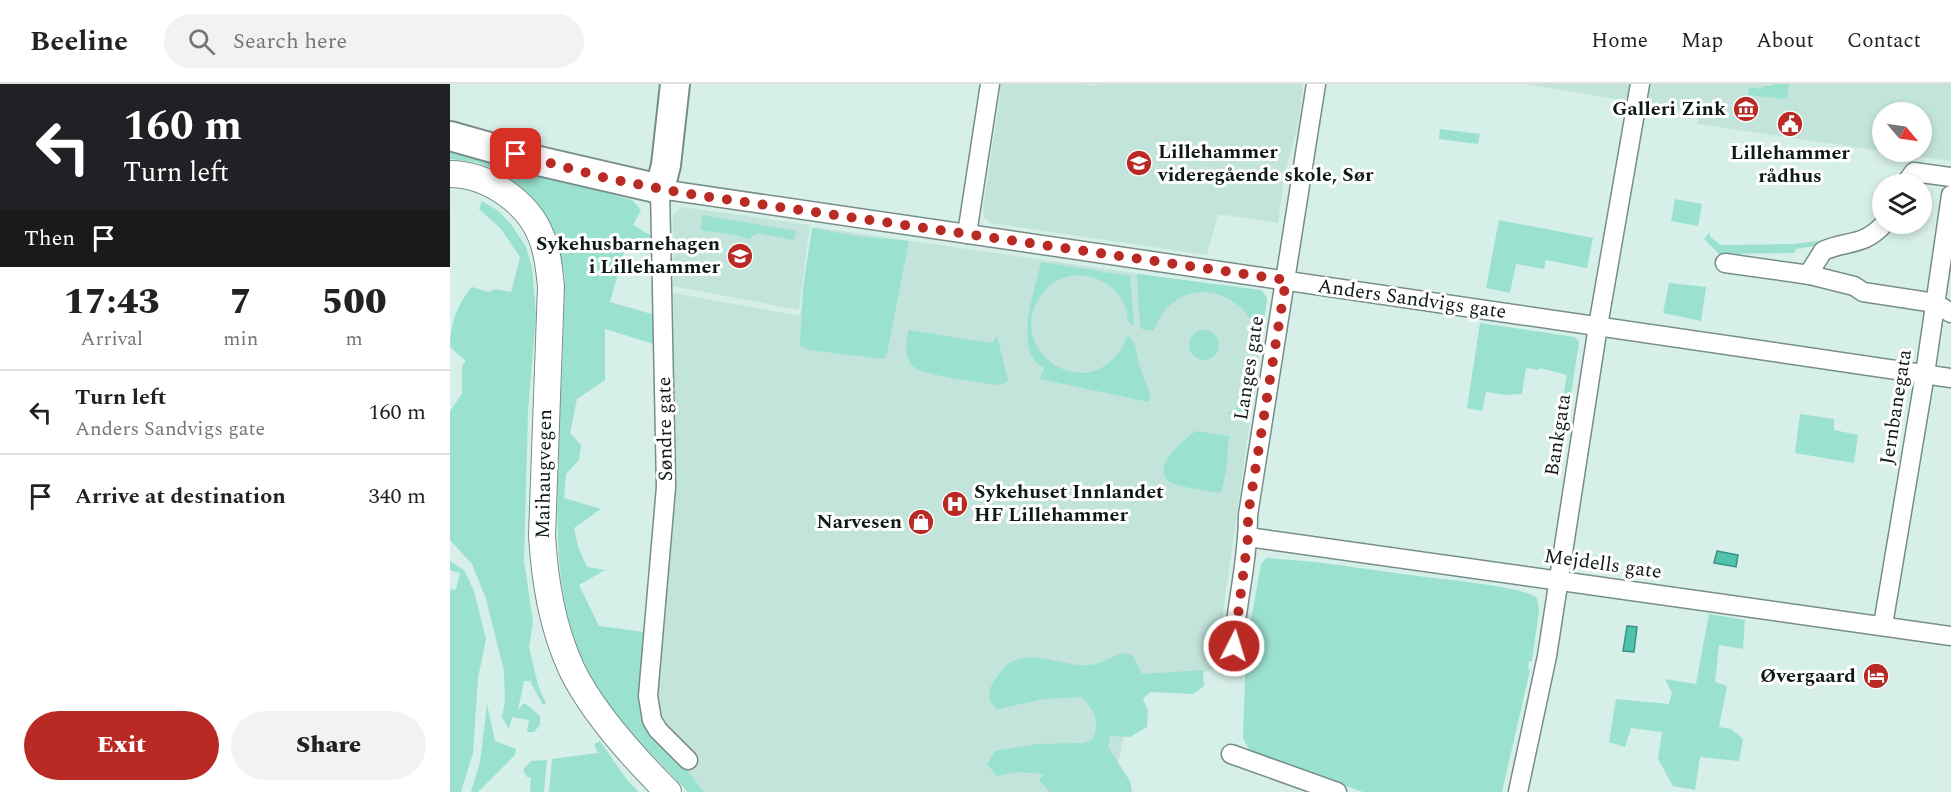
<!DOCTYPE html>
<meta charset="utf-8">
<style>
:root{--surface:#fff;--page:#f2f2f2;--text:#222;--muted:#767676;--line:#e0e0e0;--accent:#b92a25}
body{margin:0;font-family:Spectral,serif;background:var(--page);color:var(--text);height:100vh;display:flex;flex-direction:column;font-size:22px;white-space:nowrap}
*{box-sizing:border-box;margin:0}
p{font-size:20px;color:var(--muted)}
.icon{flex:none;width:33px;height:33px;fill:none;stroke:currentColor;stroke-width:2;stroke-linecap:round;stroke-linejoin:round}
.map{position:relative;flex:1;overflow:hidden}
.details{display:flex;flex-direction:column;background:var(--surface);width:450px}
.details>*{flex:none}
.top-card{background:#202124;color:#fff;overflow:hidden}
.needle{width:39px;rotate:119deg}
.controls{position:absolute;left:1422px;top:18px;display:grid;gap:12px}
.controls a{display:grid;place-items:center;width:60px;height:60px;border-radius:50%;background:var(--surface);box-shadow:0 3px 9px #0003;font-size:30px}
.pin{position:absolute;display:grid;place-items:center;width:51px;height:51px;color:#fff;margin:-26px;border-radius:12px;box-shadow:0 3px 9px #0006}
.me{position:absolute;width:66px;margin:-33px;rotate:5deg;stroke-linejoin:round;filter:drop-shadow(0 0 4px #0008)}
.turn{display:flex;align-items:center;gap:21px;height:126px;padding:0 24px;font-size:27px}
.turn .icon{width:78px;height:78px;stroke-width:2.5}
.turn b{display:block;font-size:42px;line-height:51px}
.then{display:flex;align-items:center;height:57px;padding:0 24px;background:#0003;gap:12px;font-size:22px}
.eta{display:flex;justify-content:space-evenly;align-items:center;height:102px;text-align:center}
.eta b{font-size:36px;font-weight:800;line-height:42px}
.action{display:flex;gap:12px;margin-top:auto;padding:12px 24px}
.action a{flex:1;height:69px;border-radius:36px;background:var(--accent);color:#fff;font-size:24px;font-weight:800;line-height:69px;text-align:center}
.action a+a{background:var(--page);color:var(--text)}
ul{padding:0;list-style:none}
li{display:flex;align-items:center;gap:18px;height:84px;padding:0 24px;border-top:2px solid var(--line)}
li div{flex:1}
li b{display:block;font-size:22px}
li em{font-style:normal}
header{display:flex;align-items:center;gap:36px;box-sizing:border-box;height:84px;padding:0 30px;background:var(--surface);border-bottom:2px solid var(--line)}
header strong{font-size:28px}
nav{display:flex;gap:33px;margin-inline-start:auto;font-size:21px}
.search{width:420px;height:54px;background:var(--page);display:flex;align-items:center;gap:15px;box-sizing:border-box;padding:0 21px;border-radius:33px;color:var(--muted);font-size:22px}
main{display:flex;flex:1;min-height:0}
.map>svg:first-child{display:block}
</style>
<header>
<strong>Beeline</strong>
<div class="search"><svg class="icon" aria-label="search" viewBox="0 0 24 24"><circle cx="10" cy="10" r="6"/><path d="M15 15l6 6"/></svg>Search here</div>
<nav><a>Home</a><a>Map</a><a>About</a><a>Contact</a></nav>
</header>
<main>
<section class="details">
<div class="top-card">
<div class="turn"><svg class="icon" aria-label="left" viewBox="0 0 24 24"><path d="M17 20v-9H6M10 6l-5 5 5 5"/></svg><div><b>160 m</b>Turn left</div></div>
<div class="then">Then<svg class="icon" aria-label="arrive" viewBox="0 0 24 24"><path d="M6 21V4h12l-3 4 3 4H6"/></svg></div>
</div>
<div class="eta">
<div><b>17:43</b><p>Arrival</p></div>
<div><b>7</b><p>min</p></div>
<div><b>500</b><p>m</p></div>
</div>
<ul>
<li><svg class="icon" aria-label="left" viewBox="0 0 24 24"><path d="M17 20v-9H6M10 6l-5 5 5 5"/></svg><div><b>Turn left</b><p>Anders Sandvigs gate</p></div><em>160 m</em></li>
<li><svg class="icon" aria-label="arrive" viewBox="0 0 24 24"><path d="M6 21V4h12l-3 4 3 4H6"/></svg><div><b>Arrive at destination</b></div><em>340 m</em></li>
</ul>
<div class="action"><a>Exit</a><a>Share</a></div>
</section>
<div class="map">
<svg width="1501" height="708" viewBox="0 0 1501 708">
<rect width="100%" height="100%" fill="#d6efe8"/>
<g fill="#c2e4db">
<polygon points="550,0 634,0 647,2 647,0 853,0 849,36 834,93 828,139 768,130 757,171 541,139 534,134 533,126 550,12"/>
<polygon points="1076,0 1501,0 1501,77 1436,68 1472,68 1472,28 1432,28 1432,67 1247,40 1249,29"/>
<polygon points="232,123 360,141 349,226 223,202 223,131"/>
<polygon points="364,143 809,207 817,215 765,585 682,606 663,708 247,708 190,647 212,556 225,385 223,209 350,232"/>
</g>
<g fill="#9be1d0">
<polygon points="1324,0 1339,0 1337,15 1298,11 1299,3 1312,5 1313,2 1323,2"/>
<polygon points="990,45 1030,50 1028,60 989,55"/>
<path d="M 0,66 L 182,116 L 191,126 L 183,141 L 203,153 L 203,170 L 174,168 L 160,218 L 205,231 L 204,260 L 155,245 L 155,296 L 127,315 L 120,349 L 131,361 L 129,376 L 116,390 L 114,414 L 151,425 L 124,444 L 128,463 L 137,483 L 155,486 L 129,501 L 149,542 L 195,548 L 206,654 L 237,686 L 254,708 L 238,708 C 206,674 170,641 146,601 C 98,523 107,422 110,334 C 112,287 114,240 115,193 C 106,142 80,96 28,79 C 19,77 9,76 0,75 Z"/>
<polygon points="1225,115 1252,120 1248,142 1221,137"/>
<path d="M 32,117 L 47,126 L 61,140 L 76,163 L 82,183 L 86,231 L 78,328 L 74,477 L 83,538 L 79,563 L 88,601 L 96,620 L 93,621 L 80,597 L 74,597 L 68,626 L 73,620 L 76,620 L 90,632 L 90,641 L 84,648 L 77,648 L 79,636 L 62,633 L 59,645 L 52,633 L 55,617 L 54,587 L 36,515 L 22,480 L 0,456 L 0,327 L 12,310 L 12,282 L 16,277 L 0,263 C 0,241 7,220 22,203 L 39,208 L 45,205 L 61,208 L 70,173 L 51,145 L 29,125 Z"/>
<polygon points="253,131 346,147 344,156 307,149 299,155 285,151 250,146"/>
<polygon points="1049,136 1143,154 1137,184 1096,176 1094,185 1066,180 1060,209 1036,204"/>
<polygon points="362,144 406,152 459,157 437,269 434,275 359,266 350,261 353,204"/>
<polygon points="1260,148 1260,153 1271,161 1343,160 1385,155 1373,161 1345,165 1345,169 1269,170 1254,155"/>
<path d="M 591,178 L 680,192 L 684,242 L 678,238 C 678,202 635,179 604,198 C 596,203 591,211 586,219 C 563,266 625,312 662,276 C 669,269 675,262 676,252 L 681,254 L 685,261 L 689,281 L 700,310 L 699,318 L 590,295 L 594,284 C 590,281 585,278 583,274 C 569,249 585,204 591,178 Z"/>
<path d="M 687,190 L 811,206 L 817,214 L 813,247 L 809,250 L 805,249 C 803,236 795,226 785,219 C 754,196 715,211 704,247 L 692,245 L 690,243 Z"/>
<polygon points="1219,199 1256,203 1251,237 1213,229"/>
<polygon points="1030,239 1125,253 1129,258 1119,324 1111,324 1117,291 1090,284 1089,286 1076,284 1072,310 1056,311 1036,308 1032,327 1017,324"/>
<circle cx="754" cy="261" r="15"/>
<path d="M 458,246 L 542,259 L 547,252 L 558,296 L 556,299 L 546,301 C 529,298 473,292 463,282 C 453,273 457,258 458,246 Z"/>
<polygon points="805,297 801,326 797,331 791,333 778,330 787,323"/>
<polygon points="1350,330 1384,335 1384,346 1408,351 1404,379 1345,369"/>
<path d="M 746,347 L 779,352 L 776,387 L 771,409 C 761,407 727,403 720,398 C 699,383 735,355 746,347 Z"/>
<path d="M 816,474 C 869,477 922,486 975,493 C 998,496 1071,502 1087,514 L 1089,526 L 1082,577 L 1079,577 L 1078,584 L 1080,586 L 1052,708 L 913,708 L 812,673 L 799,665 L 793,654 L 796,564 L 811,480 Z"/>
<polygon points="0,477 14,486 24,507 36,555 28,594 23,669 11,708 0,708 0,505 6,506 10,489 0,486"/>
<polygon points="1259,530 1295,536 1293,565 1269,561 1265,598 1277,602 1269,643 1281,645 1293,655 1289,677 1250,673 1245,706 1223,702 1208,675 1212,648 1181,644 1175,663 1159,658 1166,615 1219,620 1222,609 1215,595 1246,600"/>
<path d="M 674,569 L 683,572 L 692,590 L 753,586 L 754,602 L 743,610 L 700,608 L 693,615 L 698,626 L 697,643 L 680,653 L 660,652 L 658,663 L 680,697 L 682,708 L 621,708 L 605,691 L 620,708 L 600,708 L 589,696 L 594,690 L 567,688 L 547,692 L 537,680 L 545,667 L 586,660 L 634,659 L 643,655 C 650,637 645,626 631,613 L 594,615 L 548,625 C 541,621 538,614 540,606 C 542,598 547,593 552,586 C 574,559 611,584 639,581 C 651,581 663,571 674,569 Z"/>
<polygon points="37,620 45,657 66,665 65,671 28,708 21,708 30,678"/>
<polygon points="150,657 177,696 189,708 99,708 102,675 148,669 144,660"/>
<polygon points="97,676 94,708 80,708 81,694 77,693 73,686 81,677"/>
</g>
<g fill="#50c3ac" stroke="#3d907f" stroke-width="1.5">
<polygon points="1267,467 1288,471 1286,483 1264,479"/>
<polygon points="1177,542 1187,543 1184,568 1173,567"/>
</g>
<g fill="none" stroke-linecap="round" stroke-linejoin="round">
<g stroke="#778e88" stroke-width="21">
<g id="street">
<polyline points="1455,100 1464,88 1501,93"/>
<polyline points="517,150 540,0"/>
<path d="M 1275,179 L 1360,191 L 1361,186 L 1373,167 C 1397,156 1413,163 1434,140"/>
<polyline points="1360,191 1404,202 1413,208 1485,219 1501,229"/>
<polyline points="798,453 1501,552"/>
<polyline points="1433,541 1475,290 1501,111"/>
<path d="M 788,575 C 782,553 787,532 790,510 C 794,484 798,458 798,431 L 866,0"/>
<polyline points="781,670 887,708"/>
<polyline points="238,676 208,646 202,636 198,612 216,403 210,105 1501,294"/>
<polyline points="1068,708 1097,572 1148,242 1190,0"/>
</g>
</g>
<g stroke="#778e88" stroke-width="28">
<path id="secondary" d="M 0,90 C 37,90 78,118 91,152 C 98,168 99,185 101,202 L 92,452 C 95,498 102,543 122,586 C 143,629 184,674 218,708"/>
</g>
<g stroke="#778e88" stroke-width="32">
<polyline id="primary" points="0,52 89,77 210,105 216,81 225,0"/>
</g>
<use href="#street" stroke="#fff" stroke-width="18"/>
<use href="#secondary" stroke="#fff" stroke-width="26"/>
<use href="#primary" stroke="#fff" stroke-width="28"/>
</g>
<g fill="none" stroke-linecap="round" stroke-linejoin="round">
<polyline stroke="#b92a25" stroke-width="10" stroke-dasharray="0 18" points="66,70 156,94 232,109 836,196 798,431 798,453 784,562"/>
</g>
<defs>
<g id="museum-disc" transform="scale(1.35)"><circle r="9.5" fill="#b92a25" stroke="#fff"/><path d="M0-6L6-3V-2H-6V-3ZM-5-1h2V3h-2ZM-1-1h2V3h-2ZM3-1h2V3H3ZM-6 4H6V6H-6Z" fill="#fff"/></g>
<g id="civic-disc" transform="scale(1.35)"><circle r="9.5" fill="#b92a25" stroke="#fff"/><path d="M-.6-6.5H3V-4.5H.6V-3L4-1V1h2V6H-6V1h2V-1L-.6-3ZM-1.2 2.5V6h2.4V2.5Z" fill="#fff"/></g>
<g id="school-disc" transform="scale(1.35)"><circle r="9.5" fill="#b92a25" stroke="#fff"/><path d="M0-5L7-2L0 1L-7-2ZM-4 1L0 2.5L4 1V4Q0 6-4 4Z" fill="#fff"/></g>
<g id="hospital-disc" transform="scale(1.35)"><circle r="9.5" fill="#b92a25" stroke="#fff"/><path d="M-5-5h3v3.5h4V-5h3V5h-3V1.5h-4V5h-3Z" fill="#fff"/></g>
<g id="shop-disc" transform="scale(1.35)"><circle r="9.5" fill="#b92a25" stroke="#fff"/><path d="M-5-2.5h2.3a2.7 3.5 0 0 1 5.4 0H5L5.5 6h-11ZM-1.5-2.5h3a1.5 2.3 0 0 0-3 0Z" fill="#fff"/></g>
<g id="hotel-disc" transform="scale(1.35)"><circle r="9.5" fill="#b92a25" stroke="#fff"/><path d="M-6-4.5h1.5V1H6V5H4.5V3h-9V5H-6ZM-4 0a1.8 1.8 0 1 1 3.6 0ZM.5 0V-2.5h3Q6-2.5 6 0Z" fill="#fff"/></g>
</defs>
<g fill-rule="evenodd">
<use href="#museum-disc" x="1296" y="25"/>
<use href="#civic-disc" x="1340" y="40"/>
<use href="#school-disc" x="689" y="79"/>
<use href="#school-disc" x="290" y="172"/>
<use href="#hospital-disc" x="505" y="420"/>
<use href="#shop-disc" x="471" y="438"/>
<use href="#hotel-disc" x="1426" y="592"/>
</g>
<g text-anchor="middle" dominant-baseline="central" stroke-width="6" stroke-linejoin="round" paint-order="stroke">
<g font-size="20" font-weight="bold" fill="#101917" stroke="#fff" text-anchor="end">
<text x="1276" y="25">Galleri Zink</text>
<text x="708" y="68" text-anchor="start">Lillehammer<tspan x="708" dy="23">videregående skole, Sør</tspan></text>
<text x="1340" y="69" text-anchor="middle">Lillehammer<tspan x="1340" dy="23">rådhus</tspan></text>
<text x="270" y="160">Sykehusbarnehagen<tspan x="270" dy="23">i Lillehammer</tspan></text>
<text x="524" y="408" text-anchor="start">Sykehuset Innlandet<tspan x="524" dy="23">HF Lillehammer</tspan></text>
<text x="452" y="438">Narvesen</text>
<text x="1406" y="592">Øvergaard</text>
</g>
<g font-size="20" fill="#101917" stroke="#fff">
<text transform="translate(962 215) rotate(8)">Anders Sandvigs gate</text>
<text transform="translate(799 284) rotate(-81)">Langes gate</text>
<text transform="translate(1446 323) rotate(-81)">Jernbanegata</text>
<text transform="translate(215 345) rotate(-91)">Søndre gate</text>
<text transform="translate(1108 351) rotate(-81)">Bankgata</text>
<text transform="translate(94 390) rotate(-89)">Maihaugvegen</text>
<text transform="translate(1153 480) rotate(8)">Mejdells gate</text>
</g>
</g>
</svg>
<div class="controls">
<a><svg class="needle" viewBox="-14 -14 28 28"><path d="M0-13l5 13h-10z" fill="#e53935"/><path d="M0 13l5-13h-10z" fill="#767676"/></svg></a>
<a><svg class="icon" aria-label="layers" viewBox="0 0 24 24"><path d="M12 4l9 5-9 5-9-5zM3 14l9 5 9-5"/></svg></a>
</div>
<div class="pin" style="left:66px;top:70px;background:#d93025"><svg class="icon" aria-label="arrive" viewBox="0 0 24 24"><path d="M6 21V4h12l-3 4 3 4H6"/></svg></div>
<svg class="me" style="left:784px;top:562px" viewBox="-20 -20 40 40"><circle r="17" fill="#b92a25" stroke="#fff" stroke-width="3"/><path d="M0-11L8 9 0 5-8 9z" fill="#fff"/></svg>
</div>
</main>
